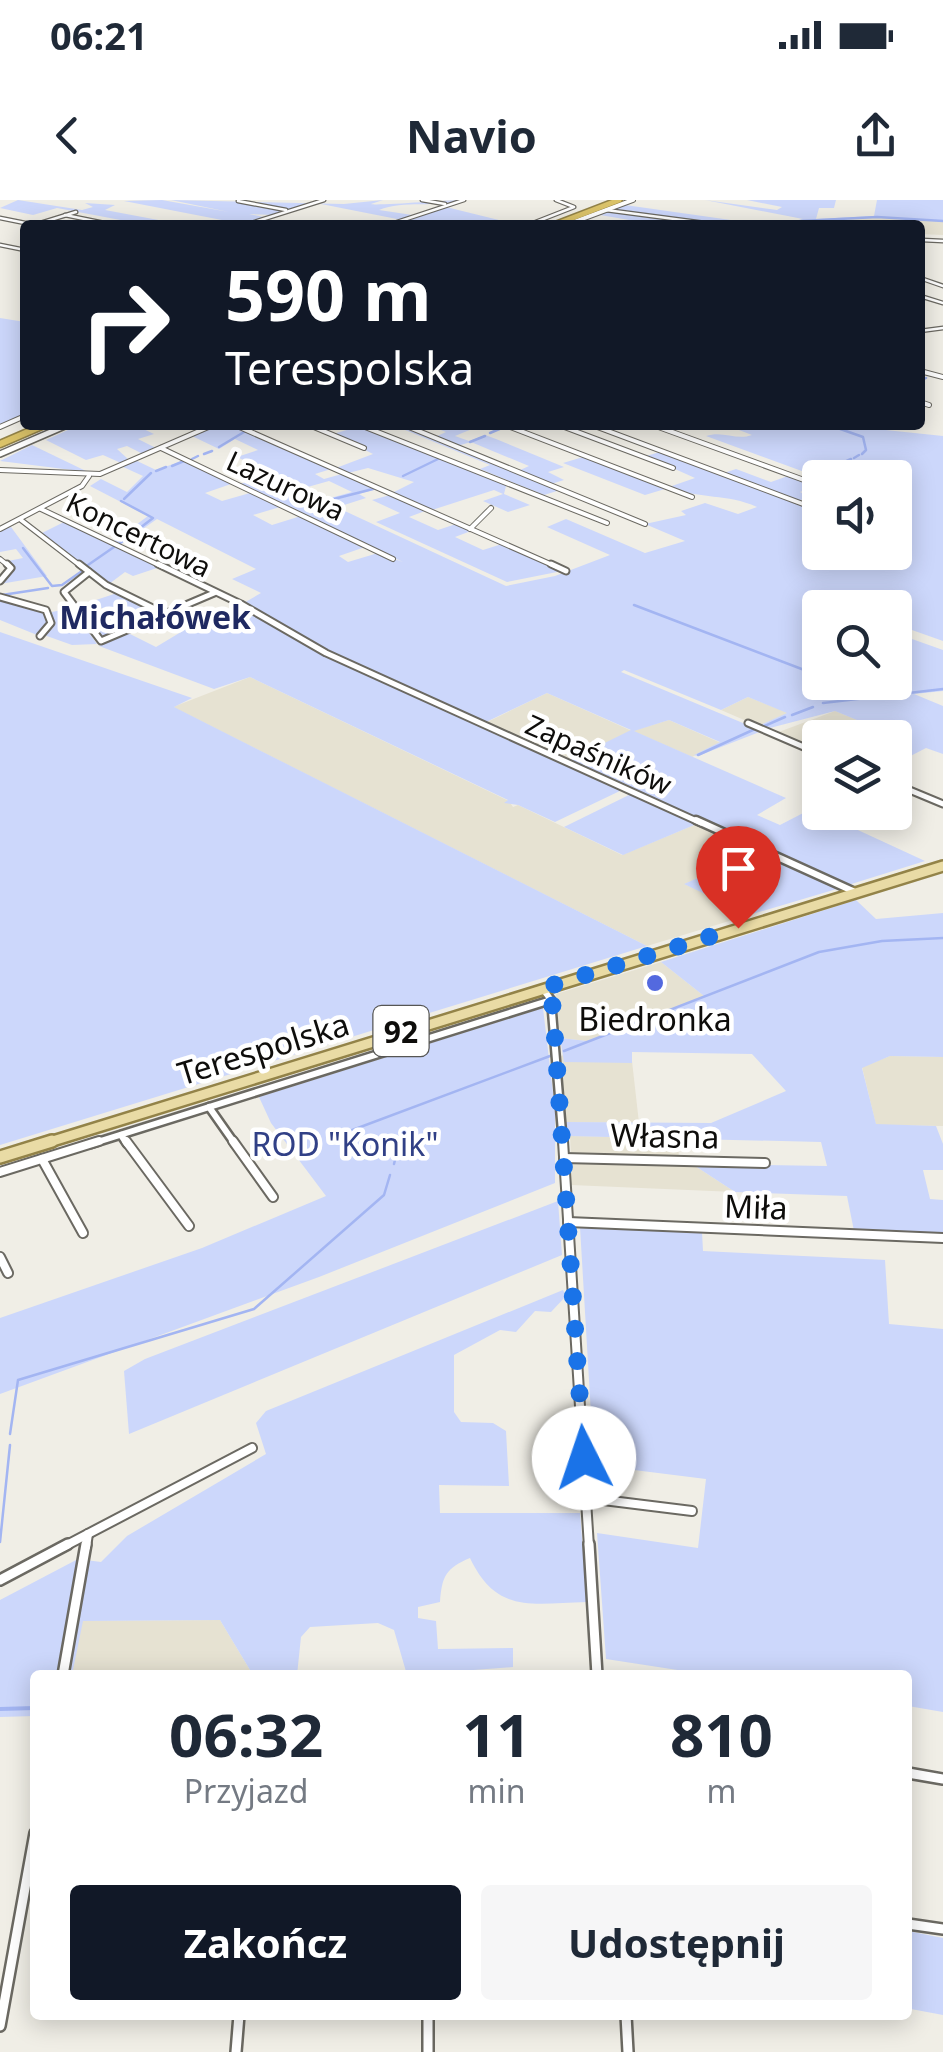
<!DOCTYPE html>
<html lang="pl">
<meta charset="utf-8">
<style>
:root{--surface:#fff;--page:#f6f6f7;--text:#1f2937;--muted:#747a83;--accent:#111827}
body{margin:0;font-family:"Noto Sans",sans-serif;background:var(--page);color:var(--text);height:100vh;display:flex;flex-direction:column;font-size:38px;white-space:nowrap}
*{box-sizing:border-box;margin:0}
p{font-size:32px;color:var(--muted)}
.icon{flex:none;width:55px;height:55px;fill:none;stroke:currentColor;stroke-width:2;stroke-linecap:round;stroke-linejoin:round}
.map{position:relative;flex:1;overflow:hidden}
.panel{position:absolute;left:30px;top:1470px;width:882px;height:350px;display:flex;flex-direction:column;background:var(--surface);border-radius:10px;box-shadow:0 5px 25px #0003}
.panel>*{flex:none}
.guide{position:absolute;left:20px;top:20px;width:905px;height:210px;border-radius:10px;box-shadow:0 5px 25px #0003;background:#111827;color:#fff;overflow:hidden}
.tools{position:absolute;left:802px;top:260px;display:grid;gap:20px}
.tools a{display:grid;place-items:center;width:110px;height:110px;border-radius:10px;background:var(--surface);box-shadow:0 5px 25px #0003;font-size:50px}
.pin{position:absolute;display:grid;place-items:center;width:85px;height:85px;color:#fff;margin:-102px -42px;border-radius:50% 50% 50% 0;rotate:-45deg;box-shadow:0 0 10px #0007}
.pin .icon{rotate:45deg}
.me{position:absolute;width:110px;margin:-55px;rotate:356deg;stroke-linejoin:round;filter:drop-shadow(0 0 8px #0008)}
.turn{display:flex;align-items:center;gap:35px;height:210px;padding:0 40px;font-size:45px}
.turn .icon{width:130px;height:130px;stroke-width:2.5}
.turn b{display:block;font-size:70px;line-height:85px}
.eta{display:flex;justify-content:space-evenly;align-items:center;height:170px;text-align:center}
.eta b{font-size:60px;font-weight:700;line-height:70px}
.action{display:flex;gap:20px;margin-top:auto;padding:20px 40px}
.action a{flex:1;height:115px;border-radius:10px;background:var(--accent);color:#fff;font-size:40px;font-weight:700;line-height:115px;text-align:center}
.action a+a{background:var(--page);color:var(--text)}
.status{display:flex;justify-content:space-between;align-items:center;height:70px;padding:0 50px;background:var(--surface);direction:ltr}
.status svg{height:28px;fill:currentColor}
header{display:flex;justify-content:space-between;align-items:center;height:130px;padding:0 40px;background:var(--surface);font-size:45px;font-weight:700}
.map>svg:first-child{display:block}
</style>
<div class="status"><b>06:21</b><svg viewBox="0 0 49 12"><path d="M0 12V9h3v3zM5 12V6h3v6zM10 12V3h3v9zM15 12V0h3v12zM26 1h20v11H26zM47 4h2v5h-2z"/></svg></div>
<header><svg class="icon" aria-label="back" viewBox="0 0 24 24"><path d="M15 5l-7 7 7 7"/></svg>Navio<svg class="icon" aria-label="share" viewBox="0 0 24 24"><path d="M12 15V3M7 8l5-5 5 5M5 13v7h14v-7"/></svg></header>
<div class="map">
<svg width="943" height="1852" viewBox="0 0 943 1852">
<rect width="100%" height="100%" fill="#f0eee6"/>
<g fill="#e6e2d2">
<polygon points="874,17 943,21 943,35 920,34 920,25 825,25 809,20"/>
<polygon points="250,477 509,601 513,607 518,605 622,655 699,623 760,651 685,684 749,715 647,746 173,507"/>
<polygon points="547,493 632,531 669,520 721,543 692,557 633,531 568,561 485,523"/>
<polygon points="748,497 789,513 758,526 721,510"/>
<polygon points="835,511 875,527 854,537 820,538 820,551 776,533"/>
<polygon points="661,762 704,796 587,841 560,838 556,794"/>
<polygon points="572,851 631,852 639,923 566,922 561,856"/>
<polygon points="890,856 943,857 943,926 876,925 862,867"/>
<polygon points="570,936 678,938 679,959 571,956"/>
<polygon points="570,959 689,962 735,992 571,985"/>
<polygon points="220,1420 253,1475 72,1475 82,1421"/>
</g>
<g fill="#ccd7fb">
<polygon points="18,0 82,10 93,7 85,3 115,5 105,10 185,25 147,25 57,8 33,15 0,8"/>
<path d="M 162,0 L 229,12 L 171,0 L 344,4 L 383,0 L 371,4 C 376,6 446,0 462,0 C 435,8 404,0 379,10 L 419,16 L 446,7 L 519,25 L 390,25 L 402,20 L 316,3 L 274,15 L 249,14 L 264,17 L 244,25 L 193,25 L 227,21 L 124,1 Z"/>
<polygon points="705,0 777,10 782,7 747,0 836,0 834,8 819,8 816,19 874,16 877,0 943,0 943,21 874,17 775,25 803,19"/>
<polygon points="625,5 752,23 763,25 659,25 600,15"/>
<polygon points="0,118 25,122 25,214 0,224"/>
<polygon points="79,225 135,225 154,234 138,239 156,248 143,254 127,246 117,249 129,260 121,263 103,255 86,260 46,240"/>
<polygon points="216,225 231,225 331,269 315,274 324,279 342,274 376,289 359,294 366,298 341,306 327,299 352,292 329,281 304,288 237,257 258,250 235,239 219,249 192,236"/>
<polygon points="393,225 433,238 446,232 428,225 472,229 455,236 469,241 485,235 496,239 564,267 548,272 564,280 551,284 518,271 529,266 471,242 457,246 560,290 544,295 480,269 490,265"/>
<path d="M 726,225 L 882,225 L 876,229 L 943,236 L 943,441 L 895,424 L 895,408 L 820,408 L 820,482 L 895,482 L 895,433 L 943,450 L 943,491 L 914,494 L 943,506 L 943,554 L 926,548 L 895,564 L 895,538 L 854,537 L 874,527 L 835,511 L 766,529 L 758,526 L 787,513 L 748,497 L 721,510 L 624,470 L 621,472 L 762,531 L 698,556 L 694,555 L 720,542 L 669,520 L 634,531 L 786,598 L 757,615 L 780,625 L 809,610 L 821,613 L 925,661 L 845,686 L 568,561 L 631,530 L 547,493 L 484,523 L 329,452 L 242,404 L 261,393 L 232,379 L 256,369 L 157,319 L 120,345 L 113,342 L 148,316 L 90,286 L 101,279 L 127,292 L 143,276 L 121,266 L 135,260 L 156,270 L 185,260 L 231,284 L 205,293 L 222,301 L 250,293 L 280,307 L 253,315 L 272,325 L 301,316 L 365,347 L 339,356 L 348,362 L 378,353 L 403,362 L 240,284 L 253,280 L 272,289 L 291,286 L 506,386 L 555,376 L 610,355 L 547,327 L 566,319 L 645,353 L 685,341 L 645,324 L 686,315 L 681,311 L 705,303 L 738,314 L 757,307 C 726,293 702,300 669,287 L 695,278 L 646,256 L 660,252 L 806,306 L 812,300 L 820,300 L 820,352 L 895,352 L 895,278 L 820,278 L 820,286 L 801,278 L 810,274 L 706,236 C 723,230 736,241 752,235 Z"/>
<polygon points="360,226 507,282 504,294 530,305 508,312 483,301 503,294 494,290 432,310 392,293 414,282 368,268 348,273 336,268 373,254 333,234"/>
<polygon points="32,245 88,272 0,261"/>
<polygon points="583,257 665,289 645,295 563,263"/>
<polygon points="736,269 771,282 788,276 816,286 800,292 811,297 797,301 724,273"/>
<polygon points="390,295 425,311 409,317 438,330 456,324 471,331 455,337 483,350 502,344 562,371 507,382 376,322 400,313 372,300"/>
<polygon points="64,322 160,367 133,376 125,372 109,384 42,333"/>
<polygon points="11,327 47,376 0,384 14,371 8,361 23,358 16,349 0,352 0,330"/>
<polygon points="117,393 157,416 100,439 85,418 106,414 96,400"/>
<polygon points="0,399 30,404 46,413 47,428 37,435 0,420"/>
<polygon points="239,406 324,453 624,589 555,622 518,605 504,603 508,600 250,477 214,489 99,446 128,433 156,447 191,426"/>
<polygon points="71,408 97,444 72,445 44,435 53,428 52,412"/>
<polygon points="0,432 192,498 174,507 647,746 0,945"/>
<polygon points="633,593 699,623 623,655 564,627"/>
<polygon points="760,651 840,688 749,715 684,684"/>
<polygon points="856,700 876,719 943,713 943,857 890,856 862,868 876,924 936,926 943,944 943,970 923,970 930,999 943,1000 943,1035 854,1031 847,996 735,992 689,962 764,969 765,965 827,966 821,942 568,936 566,922 711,923 786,891 752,854 632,852 632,863 564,862 560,838 587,841 704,796 661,762"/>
<polygon points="543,808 555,910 555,983 319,1077 0,1194 0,1118 202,1048 326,996 271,923 259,897"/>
<polygon points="558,1001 562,1055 129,1234 124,1171 145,1159"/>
<polygon points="580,1027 702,1032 703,1051 885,1060 889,1124 943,1129 943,1512 908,1506 908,1475 710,1475 606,1459 597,1333 698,1348 706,1279 594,1265"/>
<path d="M 563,1090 L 566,1096 L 551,1112 L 535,1111 L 516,1132 L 500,1130 L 454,1155 L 454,1212 L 461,1222 L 493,1223 L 506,1231 L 509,1286 L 439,1285 L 440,1313 L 580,1313 L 587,1402 C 533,1403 497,1415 470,1358 C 446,1368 442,1376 440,1402 L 418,1407 L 418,1418 L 436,1421 L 438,1449 L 513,1448 L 513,1467 L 407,1475 L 394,1430 L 378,1423 L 310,1427 L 301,1437 L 297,1475 L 253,1475 L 220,1420 L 83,1421 L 72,1475 L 35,1475 L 35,1516 L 0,1517 L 0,1400 L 78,1359 L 101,1362 L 127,1336 L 266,1254 L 256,1223 L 266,1211 Z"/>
<polygon points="908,1731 943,1738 943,1815 911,1809"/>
</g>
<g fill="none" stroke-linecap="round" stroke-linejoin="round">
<g stroke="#a3b5f2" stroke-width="2.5">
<polyline points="801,21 877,17 943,21"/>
<polyline points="785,24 798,22"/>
<polyline points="777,25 781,24"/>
<polyline points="920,181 926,178"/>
<polyline points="829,225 863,237 866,250 862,254"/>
<polyline points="251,229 263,225"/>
<polyline points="490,233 504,227"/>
<polyline points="470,242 485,236"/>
<polyline points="219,247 244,232"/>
<polyline points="204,254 212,251"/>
<polyline points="854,258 859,255"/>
<polyline points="192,259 198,256"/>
<polyline points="172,266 184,261"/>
<polyline points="829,269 851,259"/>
<polyline points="156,271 166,267"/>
<polyline points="403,276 438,259"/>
<polyline points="815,276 825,271"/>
<polyline points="124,299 151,273"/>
<polyline points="330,300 373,289"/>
<polyline points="121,301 153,318 136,331"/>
<polyline points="120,343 133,333"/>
<polyline points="23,348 52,386 62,385 82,371"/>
<polyline points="88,365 114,347"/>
<polyline points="2,395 48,388"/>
<polyline points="634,405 820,476"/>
<polyline points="836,482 872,494"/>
<polyline points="823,503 943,489"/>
<polyline points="792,515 813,507"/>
<polyline points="762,527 785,517"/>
<polyline points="698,555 755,529"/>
<polyline points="564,851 819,752 882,741 943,738"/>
<polyline points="339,935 550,856"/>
<polyline points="394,964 398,948"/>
<polyline points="10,1234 18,1180 254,1109 384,995 390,975"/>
<polyline points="0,1342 10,1245"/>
</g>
<polyline stroke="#a3b5f2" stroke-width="4" points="0,1509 35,1508"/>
<g stroke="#6b6962" stroke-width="5">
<g id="street-far5">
<polyline points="422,0 445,4"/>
<polyline points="238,1 286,10"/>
<polyline points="606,10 720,25"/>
<polyline points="65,15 114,25"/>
<polyline points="0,18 35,25"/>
<polyline points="34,25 76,12"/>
<polyline points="245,25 324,0"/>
<polyline points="388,25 464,0"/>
<polyline points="528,25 574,7 556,0"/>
<polyline points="922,40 943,41"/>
<polyline points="0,45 25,50"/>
<polyline points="920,78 943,86"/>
<polyline points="920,96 943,103"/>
<polyline points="920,131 943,128"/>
</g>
</g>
<g stroke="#6b6962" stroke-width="6">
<g id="street-far4">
<polyline points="920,171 943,177"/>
<polyline points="920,202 929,205"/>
<polyline points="235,225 557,367"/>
<polyline points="309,225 364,248"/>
<polyline points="360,225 607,323"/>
<polyline points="404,225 645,324"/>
<polyline points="505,225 692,297"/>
<polyline points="559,225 673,268"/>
<polyline points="592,225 803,304"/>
<polyline points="653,225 815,284"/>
<polyline points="0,227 25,216"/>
<polyline points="161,248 393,359"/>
<polyline points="0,270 100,274 213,225"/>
<polyline points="41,309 163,367"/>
<polyline points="21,320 82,367"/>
<polyline points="0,329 82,286 89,276"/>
<polyline points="470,329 491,308"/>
<polyline points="0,359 10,367"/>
</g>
</g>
<g stroke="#6b6962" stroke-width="9">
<g id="street-far3">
<polyline points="79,364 106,385 165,414"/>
<polyline points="158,364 241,404 326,453 701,623"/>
<polyline points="551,364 566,371"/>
<polyline points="89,372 64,392 101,441 214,393"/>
<polyline points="0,381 11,368 7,364"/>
<polyline points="0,397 46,410 51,423 40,436"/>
<polyline points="748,523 820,554"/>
<polyline points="895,584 943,604"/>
</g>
</g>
<g stroke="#6b6962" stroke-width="11">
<g id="street-far2">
<polyline points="696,620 855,692"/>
<polyline points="543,789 551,800 563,944"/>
<polyline points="209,907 235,944"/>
<polyline points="121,935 127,944"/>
<polyline points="91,944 551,800"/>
</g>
</g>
<g stroke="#6b6962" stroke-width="12">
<g id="street-far1">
<polyline points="126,941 189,1026"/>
<polyline points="233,941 273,997"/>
<polyline points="563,941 589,1347"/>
<polyline points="564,958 765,963"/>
<polyline points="42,959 83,1033"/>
<polyline points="0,972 99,941"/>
<polyline points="568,1022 943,1038"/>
<polyline points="0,1057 8,1073"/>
<polyline points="587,1298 692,1311"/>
<polyline points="63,1347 252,1248"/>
<polyline points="86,1347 88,1334"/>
</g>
</g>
<g stroke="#6b6962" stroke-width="14">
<g id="street">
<polyline points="589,1344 597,1475"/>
<polyline points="0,1380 68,1344"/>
<polyline points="63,1475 86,1344"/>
<polyline points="908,1573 943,1579"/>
<polyline points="908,1724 943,1729"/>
<polyline points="428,1815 428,1852"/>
<polyline points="626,1815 628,1852"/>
<polyline points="0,1826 35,1633"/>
<polyline points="236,1852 239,1815"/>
</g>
</g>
<g stroke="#6b6962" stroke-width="6">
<polyline id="secondary-far1" points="566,25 633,0"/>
</g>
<g stroke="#6b6962" stroke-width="8">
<polyline id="secondary" points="0,254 67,225"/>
</g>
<g stroke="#938348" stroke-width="14">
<polyline id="primary-far1" points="43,944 943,666"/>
</g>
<g stroke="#938348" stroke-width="16">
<polyline id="primary" points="0,957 52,941"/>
</g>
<g stroke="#938348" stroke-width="8">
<polyline id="highway-far1" points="554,25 619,0"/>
</g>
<g stroke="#938348" stroke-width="9">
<polyline id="highway" points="0,244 44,225"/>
</g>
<use href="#street-far5" stroke="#fff" stroke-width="2.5"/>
<use href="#street-far4" stroke="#fff" stroke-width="4"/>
<use href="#street-far3" stroke="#fff" stroke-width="5"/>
<use href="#street-far2" stroke="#fff" stroke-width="6"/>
<use href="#street-far1" stroke="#fff" stroke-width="8"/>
<use href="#street" stroke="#fff" stroke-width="9"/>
<use href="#secondary-far1" stroke="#fff" stroke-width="4"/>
<use href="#secondary" stroke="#fff" stroke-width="5"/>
<use href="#primary-far1" stroke="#e9dba5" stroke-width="9"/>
<use href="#primary" stroke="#e9dba5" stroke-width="11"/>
<use href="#highway-far1" stroke="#dbc369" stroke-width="5"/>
<use href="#highway" stroke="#dbc369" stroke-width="6"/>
</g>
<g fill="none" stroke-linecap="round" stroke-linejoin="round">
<polyline stroke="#1a73e8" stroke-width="18" stroke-dasharray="0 32.4" points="584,1258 554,824 552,800 543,788 738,728"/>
</g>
<circle fill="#5369df" stroke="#fff" stroke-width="4" cx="655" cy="783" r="10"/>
<g text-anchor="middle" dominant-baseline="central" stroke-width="9" stroke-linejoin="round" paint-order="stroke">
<g font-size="28" fill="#0e0d0b" stroke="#fff">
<text transform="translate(286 285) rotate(25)">Lazurowa</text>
<text transform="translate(139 334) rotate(26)">Koncertowa</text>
<text transform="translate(599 554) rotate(24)">Zapaśników</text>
</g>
<rect fill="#fff" stroke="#565654" stroke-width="2.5" x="373.5" y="806" width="55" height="50" rx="8"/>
<g font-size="30" font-weight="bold" fill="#0e0d0b">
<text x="401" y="831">92</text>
</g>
<g font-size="32" font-weight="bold" fill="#1f2961" stroke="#fff">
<text x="155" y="416">Michałówek</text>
</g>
<g font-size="32" fill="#0e0d0b" stroke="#fff">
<text x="655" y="818">Biedronka</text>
</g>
<g font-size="32" fill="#0e0d0b" stroke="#fff">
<text transform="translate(263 848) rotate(-17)">Terespolska</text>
<text transform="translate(665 935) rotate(1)">Własna</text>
<text transform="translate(756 1006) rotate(2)">Miła</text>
</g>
<g font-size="32" fill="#314086" stroke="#fff">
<text x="345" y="943">ROD "Konik"</text>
</g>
</g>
</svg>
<div class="tools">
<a><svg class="icon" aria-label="sound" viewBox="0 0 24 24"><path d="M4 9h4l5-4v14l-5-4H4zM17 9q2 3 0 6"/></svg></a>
<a><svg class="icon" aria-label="search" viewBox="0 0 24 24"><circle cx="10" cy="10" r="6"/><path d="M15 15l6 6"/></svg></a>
<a><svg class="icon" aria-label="layers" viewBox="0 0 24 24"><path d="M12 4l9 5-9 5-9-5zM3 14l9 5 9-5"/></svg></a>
</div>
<div class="pin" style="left:738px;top:728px;background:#d93025"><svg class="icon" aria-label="arrive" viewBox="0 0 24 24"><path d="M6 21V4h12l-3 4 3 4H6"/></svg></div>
<svg class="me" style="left:584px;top:1258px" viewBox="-20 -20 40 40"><circle r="19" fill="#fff"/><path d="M0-13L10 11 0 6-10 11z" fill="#1a73e8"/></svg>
<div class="guide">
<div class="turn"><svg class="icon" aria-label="right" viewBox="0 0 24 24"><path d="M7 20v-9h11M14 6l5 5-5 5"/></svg><div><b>590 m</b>Terespolska</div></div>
</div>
<section class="panel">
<div class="eta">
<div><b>06:32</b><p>Przyjazd</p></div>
<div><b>11</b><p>min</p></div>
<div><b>810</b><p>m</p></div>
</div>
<div class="action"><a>Zakończ</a><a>Udostępnij</a></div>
</section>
</div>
